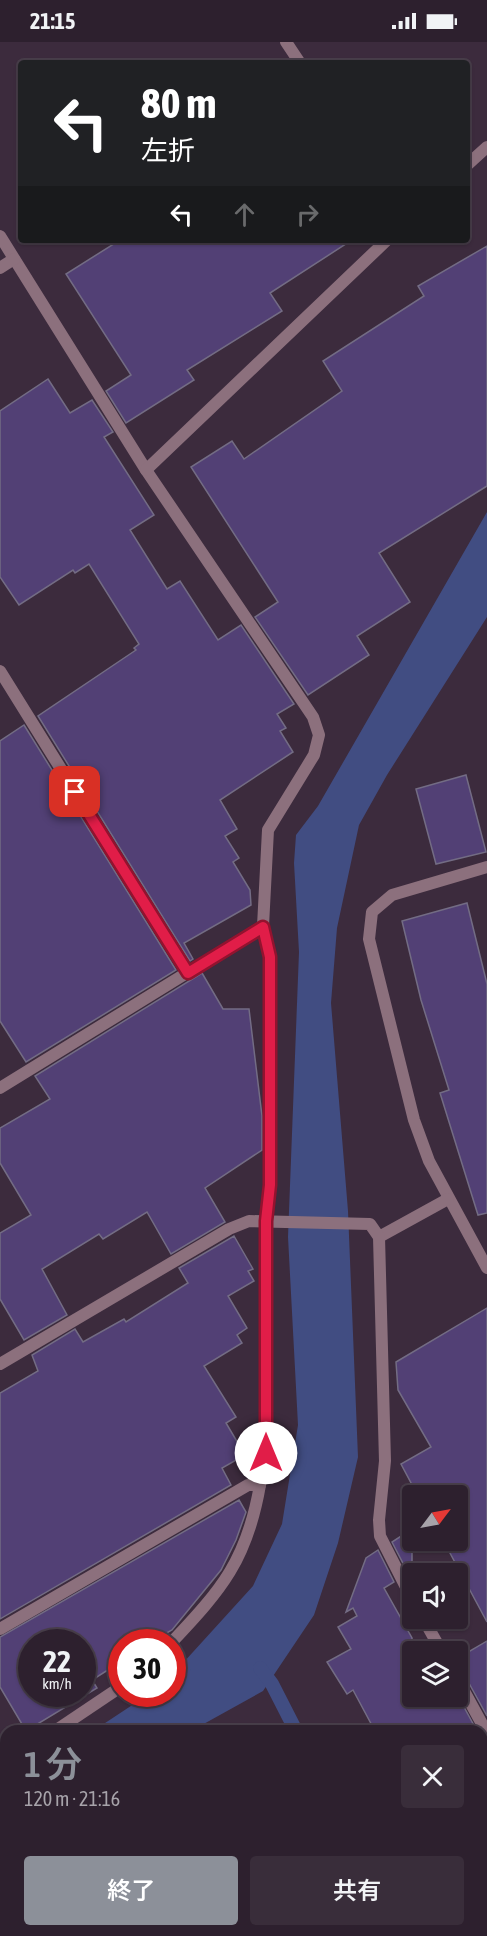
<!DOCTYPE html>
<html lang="ja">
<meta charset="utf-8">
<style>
:root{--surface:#2d202e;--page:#392d3a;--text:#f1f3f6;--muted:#a7a3aa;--line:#483e4a;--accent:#8c9099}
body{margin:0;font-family:"Asap Condensed","Noto Sans JP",sans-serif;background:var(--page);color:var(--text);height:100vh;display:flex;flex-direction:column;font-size:22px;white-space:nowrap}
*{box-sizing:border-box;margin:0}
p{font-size:20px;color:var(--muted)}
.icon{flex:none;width:33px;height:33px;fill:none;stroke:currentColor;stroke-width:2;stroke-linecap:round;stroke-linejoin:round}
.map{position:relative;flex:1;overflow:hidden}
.sheet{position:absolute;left:0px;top:1683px;width:488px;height:212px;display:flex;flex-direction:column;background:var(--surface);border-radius:18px 18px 0 0;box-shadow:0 2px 4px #0004,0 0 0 2px var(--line)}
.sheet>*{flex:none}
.guide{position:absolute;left:18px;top:18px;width:452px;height:183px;border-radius:6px;box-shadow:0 2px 4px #0004,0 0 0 2px var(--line);background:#202124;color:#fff;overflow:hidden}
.needle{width:39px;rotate:58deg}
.tools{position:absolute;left:402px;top:1443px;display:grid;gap:12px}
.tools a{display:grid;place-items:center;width:66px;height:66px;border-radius:6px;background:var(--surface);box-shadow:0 2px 4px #0004,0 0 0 2px var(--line);font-size:30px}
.speed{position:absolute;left:18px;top:1587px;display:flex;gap:12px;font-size:30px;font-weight:700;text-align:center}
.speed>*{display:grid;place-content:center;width:78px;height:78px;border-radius:50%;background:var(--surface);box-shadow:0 2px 4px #0004,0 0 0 2px var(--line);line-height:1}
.speed small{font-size:15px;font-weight:400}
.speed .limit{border:9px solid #d22;background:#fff;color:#111}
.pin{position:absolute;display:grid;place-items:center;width:51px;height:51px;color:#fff;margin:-26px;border-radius:12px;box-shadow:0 3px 9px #0006}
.me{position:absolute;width:66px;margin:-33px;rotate:0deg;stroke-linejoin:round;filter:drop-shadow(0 0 4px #0008)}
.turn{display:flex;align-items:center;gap:21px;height:126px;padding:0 24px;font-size:27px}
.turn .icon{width:78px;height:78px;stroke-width:2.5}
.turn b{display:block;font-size:42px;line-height:51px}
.lanes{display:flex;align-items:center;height:57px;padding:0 24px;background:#0003;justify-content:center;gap:30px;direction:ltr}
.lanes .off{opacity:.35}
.round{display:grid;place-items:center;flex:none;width:63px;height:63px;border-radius:6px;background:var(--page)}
.overview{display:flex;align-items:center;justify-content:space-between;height:102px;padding:0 24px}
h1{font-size:36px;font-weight:600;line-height:45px;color:var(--accent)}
.action{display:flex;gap:12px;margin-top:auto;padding:12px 24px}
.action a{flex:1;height:69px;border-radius:6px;background:var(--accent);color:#fff;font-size:24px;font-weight:600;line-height:69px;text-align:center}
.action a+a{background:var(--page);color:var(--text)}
.status{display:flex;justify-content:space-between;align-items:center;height:42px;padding:0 30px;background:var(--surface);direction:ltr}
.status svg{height:16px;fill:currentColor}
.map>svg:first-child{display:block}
</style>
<div class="status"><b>21:15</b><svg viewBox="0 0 49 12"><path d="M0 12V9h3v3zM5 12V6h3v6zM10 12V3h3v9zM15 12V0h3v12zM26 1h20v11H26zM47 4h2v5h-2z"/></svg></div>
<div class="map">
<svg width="487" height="1894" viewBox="0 0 487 1894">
<rect width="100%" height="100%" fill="#3c2b3d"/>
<polygon fill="#414d82" points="487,470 487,575 387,733 359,783 337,886 331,961 348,1169 358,1415 338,1501 314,1573 263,1649 191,1689 93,1689 149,1652 172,1652 173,1632 253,1544 282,1482 298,1383 288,1195 299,910 294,821 296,793 318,764"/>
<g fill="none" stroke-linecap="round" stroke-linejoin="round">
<g stroke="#414d82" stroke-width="14">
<polyline points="260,1626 272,1642 296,1689"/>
<polyline points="0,1767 6,1764"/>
<polyline points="379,1888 380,1894"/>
</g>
</g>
<g fill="#524075" stroke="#736c84" stroke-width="1.5" fill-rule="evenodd">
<polygon points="120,198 352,198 270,251 282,269 187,328 194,338 126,381 106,349 131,333 66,232"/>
<polygon points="487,204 487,444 379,511 410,560 357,594 369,613 308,653 255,575 278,560 191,425 232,399 244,417 342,349 323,319 424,254 418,244"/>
<polygon points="48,337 70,371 92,358 113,390 104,395 154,473 130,488 167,547 180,539 218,598 241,583 294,662 277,672 286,686 280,689 293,710 220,758 237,787 225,794 239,816 233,820 250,848 251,863 184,901 193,917 190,919 38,674 136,608 134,606 139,602 89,522 75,531 73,528 19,563 0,535 0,369"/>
<polygon points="24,683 176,928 26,1020 0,979 0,699"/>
<polygon points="466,733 486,810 436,822 416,747"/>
<polygon points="467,861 487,942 487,1171 478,1173 440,1051 449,1048 421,958 402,879"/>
<polygon points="202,931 223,967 249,967 262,1074 262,1108 205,1146 225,1180 171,1212 147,1170 103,1197 99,1192 42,1227 67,1273 24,1298 0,1257 0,1191 31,1173 0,1121 0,1086 50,1057 35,1034"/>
<polygon points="234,1194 253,1227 248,1229 254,1239 228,1254 247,1286 237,1293 242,1301 204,1324 236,1375 226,1381 245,1413 222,1426 231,1443 0,1577 0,1351 38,1329 32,1313 75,1287 83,1300 124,1277 126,1280 188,1241 179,1226"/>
<polygon points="487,1266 487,1580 443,1498 458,1498 458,1454 418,1454 401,1422 431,1405 398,1348 396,1320"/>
<path d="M 239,1458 L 246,1470 L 236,1498 L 221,1528 L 172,1588 L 151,1600 L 122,1600 L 122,1619 L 92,1638 L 97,1646 L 26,1689 L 0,1645 L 0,1595 ZM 32,1600 L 82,1600 L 82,1652 L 32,1652 Z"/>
<polygon points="412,1487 412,1529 408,1531 392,1500"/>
<polygon points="378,1508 394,1540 384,1546 412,1596 412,1654 458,1654 477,1689 375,1689 353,1648 347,1652 327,1620 351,1607 338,1585 357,1574 353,1566 346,1570 366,1516"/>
<polygon points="487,1599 487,1674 465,1634 458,1630 458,1616"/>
</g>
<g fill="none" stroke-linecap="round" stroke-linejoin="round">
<g stroke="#8c707d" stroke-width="12">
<polyline points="286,0 300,21"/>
<polyline points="466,124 487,105"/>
<polyline points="0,194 146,428 313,675 319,693 314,713 268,788 263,884 270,915 270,1143 266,1179 266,1411 260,1443 248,1443 0,1587"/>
<polyline points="0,226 14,217"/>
<polyline points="146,428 387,198"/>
<polyline points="0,629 188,931"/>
<polyline points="487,825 392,853 372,870 369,897 414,1078 429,1119 487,1226"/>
<polyline points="0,1046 263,884"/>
<polyline points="379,1195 448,1157"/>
<polyline points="0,1322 229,1187 249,1179 370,1182 379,1195 385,1419 379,1478 380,1494 412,1557"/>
<polyline points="423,1576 442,1610"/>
<path d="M 172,1600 C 222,1547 247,1518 260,1443"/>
<polyline points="458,1638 487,1691"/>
<polyline points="55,1689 122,1644"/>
<polyline points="0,1722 6,1734"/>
<polyline points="67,1888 69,1894"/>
</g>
</g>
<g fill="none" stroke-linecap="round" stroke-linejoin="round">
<g stroke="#92132f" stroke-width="15">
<polyline id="route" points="75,750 188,931 263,885 270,915 270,1143 266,1179 266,1411"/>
</g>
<use href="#route" stroke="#e11d48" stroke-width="10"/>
</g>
</svg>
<div class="tools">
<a><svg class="needle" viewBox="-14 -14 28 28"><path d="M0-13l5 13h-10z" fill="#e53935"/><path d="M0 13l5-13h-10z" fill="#a7a3aa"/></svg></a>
<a><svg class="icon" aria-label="sound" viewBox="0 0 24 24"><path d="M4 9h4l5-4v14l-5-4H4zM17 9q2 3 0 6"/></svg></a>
<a><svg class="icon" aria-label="layers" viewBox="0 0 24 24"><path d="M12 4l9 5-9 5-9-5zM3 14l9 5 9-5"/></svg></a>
</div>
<div class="speed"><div>22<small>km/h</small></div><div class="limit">30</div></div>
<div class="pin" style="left:75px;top:750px;background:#d93025"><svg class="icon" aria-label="arrive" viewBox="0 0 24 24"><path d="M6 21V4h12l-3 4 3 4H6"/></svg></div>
<svg class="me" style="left:266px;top:1411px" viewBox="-20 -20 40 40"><circle r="19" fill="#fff"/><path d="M0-13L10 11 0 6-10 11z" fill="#e11d48"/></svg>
<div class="guide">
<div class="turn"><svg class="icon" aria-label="left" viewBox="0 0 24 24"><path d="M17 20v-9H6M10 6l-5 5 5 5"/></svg><div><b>80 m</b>左折</div></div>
<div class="lanes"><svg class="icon" aria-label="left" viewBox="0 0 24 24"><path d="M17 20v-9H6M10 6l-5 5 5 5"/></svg><svg class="icon off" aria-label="ahead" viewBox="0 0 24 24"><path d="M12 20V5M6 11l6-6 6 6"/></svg><svg class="icon off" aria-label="right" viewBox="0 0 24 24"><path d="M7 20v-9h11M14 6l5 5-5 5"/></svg></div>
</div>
<section class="sheet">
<div class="overview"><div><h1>1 分</h1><p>120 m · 21:16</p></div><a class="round"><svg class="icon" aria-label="close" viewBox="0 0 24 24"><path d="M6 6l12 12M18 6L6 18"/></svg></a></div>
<div class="action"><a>終了</a><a>共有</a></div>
</section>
</div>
